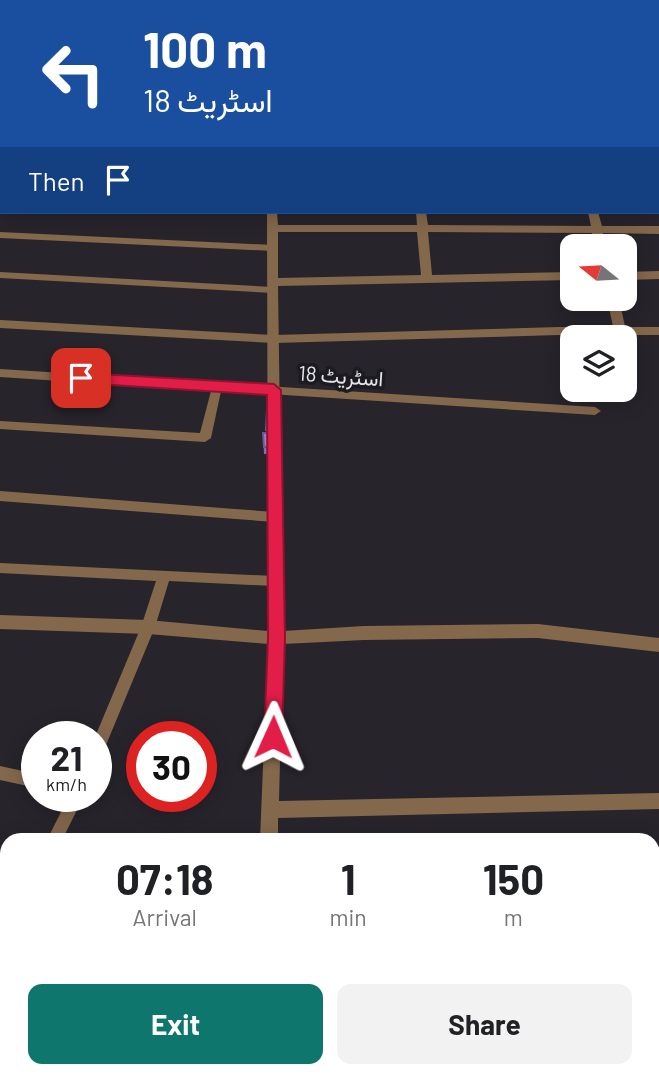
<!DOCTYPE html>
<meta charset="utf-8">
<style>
:root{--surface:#fff;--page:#f2f2f2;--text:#202124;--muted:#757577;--accent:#0f766e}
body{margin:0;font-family:Barlow,Vazirmatn,sans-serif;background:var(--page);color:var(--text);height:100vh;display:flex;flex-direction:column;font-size:26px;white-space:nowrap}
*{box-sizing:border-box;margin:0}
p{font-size:23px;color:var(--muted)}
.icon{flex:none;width:38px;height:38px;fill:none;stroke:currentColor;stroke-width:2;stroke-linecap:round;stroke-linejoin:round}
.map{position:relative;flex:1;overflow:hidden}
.side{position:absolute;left:0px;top:833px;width:660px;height:245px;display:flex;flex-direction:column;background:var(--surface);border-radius:21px 21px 0 0;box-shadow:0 4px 18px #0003}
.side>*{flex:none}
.top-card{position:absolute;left:0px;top:0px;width:660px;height:214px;box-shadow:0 4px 18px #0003;background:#1a4fa0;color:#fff;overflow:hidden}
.needle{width:46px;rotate:288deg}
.fabs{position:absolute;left:560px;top:234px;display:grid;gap:14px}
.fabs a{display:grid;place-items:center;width:77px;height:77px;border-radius:14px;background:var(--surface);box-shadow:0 4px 18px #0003;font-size:35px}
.speed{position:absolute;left:21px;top:721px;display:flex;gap:14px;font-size:35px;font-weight:700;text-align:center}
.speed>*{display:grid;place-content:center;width:91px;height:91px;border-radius:50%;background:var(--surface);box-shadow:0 4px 18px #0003;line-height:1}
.speed small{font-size:18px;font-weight:400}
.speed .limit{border:10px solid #d22;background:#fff;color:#111}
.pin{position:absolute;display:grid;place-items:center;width:60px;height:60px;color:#fff;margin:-30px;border-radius:14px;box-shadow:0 4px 10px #0006}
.me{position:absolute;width:77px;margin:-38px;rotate:1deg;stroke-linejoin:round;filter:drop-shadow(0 0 5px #0008)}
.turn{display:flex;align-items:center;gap:24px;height:147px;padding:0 28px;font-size:32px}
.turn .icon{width:91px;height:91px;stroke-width:2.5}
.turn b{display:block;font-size:49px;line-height:60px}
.then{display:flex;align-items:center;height:66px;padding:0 28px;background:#0003;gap:14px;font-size:26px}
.eta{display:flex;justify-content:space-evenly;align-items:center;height:119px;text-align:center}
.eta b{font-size:42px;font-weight:700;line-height:49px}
.button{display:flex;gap:14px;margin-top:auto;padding:14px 28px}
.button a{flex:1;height:80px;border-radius:14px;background:var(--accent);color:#fff;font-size:28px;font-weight:700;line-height:80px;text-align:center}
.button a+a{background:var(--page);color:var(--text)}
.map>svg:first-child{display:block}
</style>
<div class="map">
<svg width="659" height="1078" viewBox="0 0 659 1078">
<rect width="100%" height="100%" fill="#27242c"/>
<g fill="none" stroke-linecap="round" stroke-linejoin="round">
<g fill="#84684c" fill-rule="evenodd">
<rect x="0" y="136" width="2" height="6"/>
<polygon points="0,232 273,245 278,248 273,251 0,238"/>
<polygon points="0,272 273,287 278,290 273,293 0,278"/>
<polygon points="0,320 274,335 559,327 659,327 659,335 559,335 274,343 0,328"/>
<polygon points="0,369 595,407 601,411 595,415 221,391 211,438 205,442 0,429 0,421 200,433 211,391 0,377"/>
<polygon points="0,491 274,512 278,513 280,517 278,521 274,522 0,501"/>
<polygon points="0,563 274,576 278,577 280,581 278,585 274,586 169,581 155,627 101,757 96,759 95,737 141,627 156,581 0,573"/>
<polygon points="0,766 37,774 37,788 0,780"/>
<polygon points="69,796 84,796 62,840 47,840"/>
<polygon points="0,877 7,879 7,895 0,893"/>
<polygon points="7,922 7,947 0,952 0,927"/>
<polygon points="0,1035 7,1037 7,1053 0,1051"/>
<polygon points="79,1071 114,1071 119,1078 84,1078"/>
</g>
<g fill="#84684c" fill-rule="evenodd">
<rect x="0" y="18" width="2" height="6"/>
<polygon points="658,21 659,22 659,30 658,29"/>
<rect x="658" y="56" width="1" height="6"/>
<rect x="0" y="84" width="2" height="6"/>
<rect x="658" y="96" width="1" height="6"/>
<rect x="658" y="143" width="1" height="6"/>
<rect x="0" y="187" width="2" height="6"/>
<rect x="658" y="189" width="1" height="6"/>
<path d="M 267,212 L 277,212 L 278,225 L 417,225 L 416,212 L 426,212 L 428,225 L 591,226 L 588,212 L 598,212 L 602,226 L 659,226 L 659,234 L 603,233 L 606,247 L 595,247 L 592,233 L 428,232 L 432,275 L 572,272 L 572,280 L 278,286 L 283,631 L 364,626 L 538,624 L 659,638 L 659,652 L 538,638 L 364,640 L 283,644 L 279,801 L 659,793 L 659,809 L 278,818 L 278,840 L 260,840 L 268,644 L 148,634 L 0,629 L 0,615 L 148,620 L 268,631 ZM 278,232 L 417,232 L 421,275 L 278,278 Z"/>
<polygon points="659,271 659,279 625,280 625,272"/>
<polygon points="607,299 619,299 626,331 624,334 616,334 614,331"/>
<rect x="653" y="974" width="6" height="18"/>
<polygon points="240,1071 260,1071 259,1078 239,1078"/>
</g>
<g fill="#84684c" fill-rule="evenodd">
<polygon points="75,0 85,0 86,2 76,2"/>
<polygon points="106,0 114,0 105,2"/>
<polygon points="352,0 374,0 350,2"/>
</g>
</g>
<polygon fill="#856db3" points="272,418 270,437 271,454 264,454 263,433 266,433 266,430"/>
<g fill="#9b7fd0" stroke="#6c5992" stroke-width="2">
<polygon points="267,410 271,411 271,430 266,430"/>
<polygon points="263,433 270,433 270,447 264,447"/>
</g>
<polygon fill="#e11d48" stroke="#92132f" stroke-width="2" points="81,373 274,384 281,390 285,638 282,737 279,743 273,746 266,743 264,737 268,638 267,395 81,383 74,378"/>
<g text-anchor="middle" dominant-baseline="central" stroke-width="7" stroke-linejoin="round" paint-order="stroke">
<g font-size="21" fill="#e5e4e9" stroke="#1d1b22">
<text transform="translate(341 375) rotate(4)">اسٹریٹ 18</text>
</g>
</g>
</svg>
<div class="fabs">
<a><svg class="needle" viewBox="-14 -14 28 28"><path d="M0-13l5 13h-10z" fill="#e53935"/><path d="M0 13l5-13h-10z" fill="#757577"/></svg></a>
<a><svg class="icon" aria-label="layers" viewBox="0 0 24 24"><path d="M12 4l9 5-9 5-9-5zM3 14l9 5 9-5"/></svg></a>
</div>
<div class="speed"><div>21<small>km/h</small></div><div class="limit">30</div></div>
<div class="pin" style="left:81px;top:378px;background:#d93025"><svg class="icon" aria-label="arrive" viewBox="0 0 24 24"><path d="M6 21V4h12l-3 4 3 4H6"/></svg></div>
<svg class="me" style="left:273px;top:737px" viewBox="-20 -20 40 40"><path d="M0-17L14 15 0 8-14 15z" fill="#e11d48" stroke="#fff" stroke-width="4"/></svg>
<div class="top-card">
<div class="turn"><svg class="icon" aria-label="left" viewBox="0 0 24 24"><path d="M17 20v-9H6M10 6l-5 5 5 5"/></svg><div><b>100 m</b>اسٹریٹ 18</div></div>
<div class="then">Then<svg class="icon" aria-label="arrive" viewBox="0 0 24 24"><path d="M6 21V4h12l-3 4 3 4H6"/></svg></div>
</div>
<section class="side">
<div class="eta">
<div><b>07:18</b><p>Arrival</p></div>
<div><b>1</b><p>min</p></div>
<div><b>150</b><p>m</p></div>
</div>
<div class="button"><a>Exit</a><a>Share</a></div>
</section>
</div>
